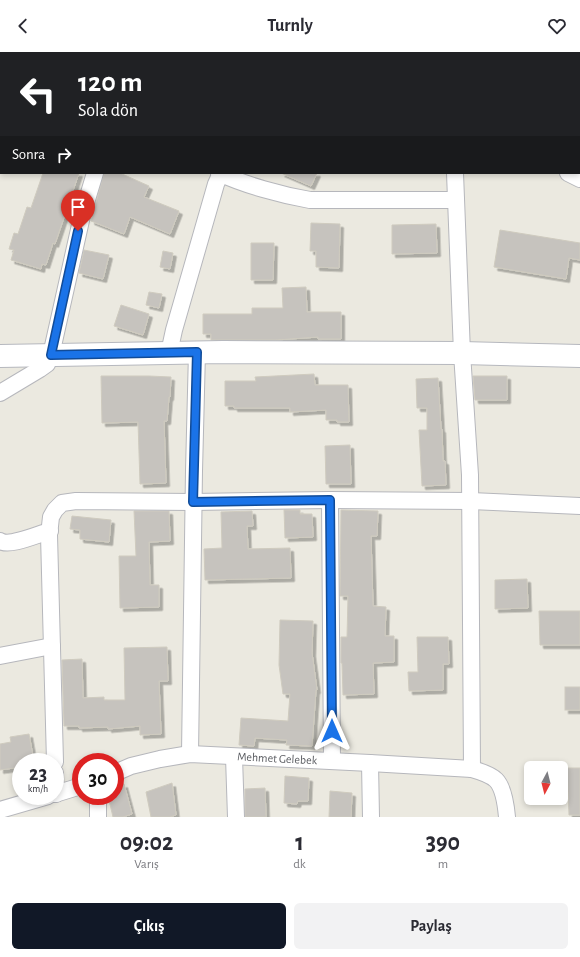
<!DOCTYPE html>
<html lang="tr">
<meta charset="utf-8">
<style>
:root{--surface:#fff;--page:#f2f2f3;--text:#2b2b33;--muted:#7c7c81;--accent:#111827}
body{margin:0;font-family:"Alegreya Sans",sans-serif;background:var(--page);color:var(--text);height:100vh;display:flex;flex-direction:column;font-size:15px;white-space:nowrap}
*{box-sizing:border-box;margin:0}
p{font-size:13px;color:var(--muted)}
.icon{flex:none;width:22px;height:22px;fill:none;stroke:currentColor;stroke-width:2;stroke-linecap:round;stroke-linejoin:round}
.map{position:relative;height:765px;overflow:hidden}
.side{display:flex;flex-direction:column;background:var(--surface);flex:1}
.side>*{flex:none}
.banner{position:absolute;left:0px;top:0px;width:580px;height:122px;box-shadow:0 2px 6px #0003;background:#202124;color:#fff;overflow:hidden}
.needle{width:26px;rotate:187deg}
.buttons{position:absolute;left:524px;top:709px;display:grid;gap:8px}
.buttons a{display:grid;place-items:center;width:44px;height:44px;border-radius:6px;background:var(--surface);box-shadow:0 2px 6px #0003;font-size:20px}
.speed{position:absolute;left:12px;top:701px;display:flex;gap:8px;font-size:20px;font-weight:700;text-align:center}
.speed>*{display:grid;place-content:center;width:52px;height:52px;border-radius:50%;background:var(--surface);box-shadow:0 2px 6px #0003;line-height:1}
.speed small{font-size:10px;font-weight:400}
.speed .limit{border:6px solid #d22;background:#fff;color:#111}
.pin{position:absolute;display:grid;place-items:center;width:34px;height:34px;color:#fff;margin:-41px -17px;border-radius:50% 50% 50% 0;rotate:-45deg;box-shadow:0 0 4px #0007}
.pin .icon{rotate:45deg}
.me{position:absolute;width:44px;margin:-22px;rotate:0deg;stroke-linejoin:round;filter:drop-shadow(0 0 3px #0008)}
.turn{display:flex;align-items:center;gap:14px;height:84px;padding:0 12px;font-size:18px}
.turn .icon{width:52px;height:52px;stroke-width:2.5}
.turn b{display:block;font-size:28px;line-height:34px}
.then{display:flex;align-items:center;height:38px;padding:0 12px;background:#0003;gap:8px;font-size:15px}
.eta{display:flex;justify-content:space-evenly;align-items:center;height:68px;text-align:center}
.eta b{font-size:24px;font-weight:700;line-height:28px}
.primary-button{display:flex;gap:8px;margin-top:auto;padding:8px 12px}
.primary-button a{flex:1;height:46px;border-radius:6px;background:var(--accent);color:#fff;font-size:16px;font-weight:700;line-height:46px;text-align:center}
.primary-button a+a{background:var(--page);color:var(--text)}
header{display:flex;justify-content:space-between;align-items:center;height:52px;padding:0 12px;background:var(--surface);font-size:18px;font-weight:700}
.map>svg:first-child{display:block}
</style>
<header><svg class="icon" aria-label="back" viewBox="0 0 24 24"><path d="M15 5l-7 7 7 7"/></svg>Turnly<svg class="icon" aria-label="heart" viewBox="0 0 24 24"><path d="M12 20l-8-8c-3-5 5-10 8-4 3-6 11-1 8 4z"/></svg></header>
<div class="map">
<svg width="580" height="765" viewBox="0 0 580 765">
<defs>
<filter id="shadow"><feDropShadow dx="3.5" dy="3.5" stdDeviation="0" flood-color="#0004"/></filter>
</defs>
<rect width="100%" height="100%" fill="#ebe9e0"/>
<g fill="#c6c3be" stroke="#cfcbbf" filter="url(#shadow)">
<polygon points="43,121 79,121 55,192 53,191 46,213 42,212 41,217 11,208 14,198 9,197 14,181 18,182 27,155 31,156"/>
<polygon points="104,121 120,121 149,134 144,145 179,159 170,182 130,165 124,182 91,169"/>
<polygon points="281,121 317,121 311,134"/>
<polygon points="311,171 340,172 339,216 316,215 316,199 310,199"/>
<polygon points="436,172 437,201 392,202 392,173"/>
<polygon points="500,178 580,191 580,208 569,206 566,227 494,215"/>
<polygon points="251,191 274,191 273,228 251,228"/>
<polygon points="84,198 109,203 103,227 79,221"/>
<polygon points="163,199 173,201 170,217 160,215"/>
<polygon points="306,235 307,260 341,260 341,287 318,287 318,285 276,288 211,288 211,282 203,282 203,262 252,262 252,256 283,256 282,236"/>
<polygon points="149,240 162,242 159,256 146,253"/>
<polygon points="121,253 149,262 143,283 114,274"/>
<polygon points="314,322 315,333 348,333 349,370 337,370 337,368 326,368 326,358 290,360 290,356 234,356 234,354 225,354 225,329 256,329 255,325"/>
<polygon points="101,324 149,324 171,325 170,345 169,345 167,369 164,369 166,431 140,432 138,370 102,371"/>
<polygon points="473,324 507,324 507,348 475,348"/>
<polygon points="438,326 441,377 442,377 443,409 445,409 446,433 422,434 419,378 427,378 427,356 417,356 416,327"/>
<polygon points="350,393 351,432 326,432 325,394"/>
<polygon points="284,458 300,458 300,462 312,462 313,485 285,486"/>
<polygon points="341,458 378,459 377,484 371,484 373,554 386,555 385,584 394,584 394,610 373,611 374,642 343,643 342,611 341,611 341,585 347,585 348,544 340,544"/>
<polygon points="134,459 169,459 170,489 149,490 150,533 159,533 159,555 120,556 119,504 136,504"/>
<polygon points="252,459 253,474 247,474 248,497 290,496 291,526 205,528 204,497 222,496 221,460"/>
<polygon points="72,464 111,468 109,490 80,487 80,478 70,477"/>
<polygon points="527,527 528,556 495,557 495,528"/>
<polygon points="539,559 580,559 580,593 540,593"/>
<polygon points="280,568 313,569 312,601 317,638 316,638 312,694 286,693 287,688 255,686 254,694 239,693 241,666 288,669 290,642 283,642 279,613"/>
<polygon points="417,585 448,585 449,612 443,612 443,638 409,639 408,620 418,620"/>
<polygon points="167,595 168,629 159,629 161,682 140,683 140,674 108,677 108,675 79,676 79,674 64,674 62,608 82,607 83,646 104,645 104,648 125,648 124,596"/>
<rect x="565" y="635" width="15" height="23"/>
<polygon points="29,682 34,710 21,710 21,715 0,718 0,692 11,690 10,685"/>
<polygon points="567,716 580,716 580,763 569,763"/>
<polygon points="285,724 309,726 308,749 298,749 297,752 284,751"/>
<polygon points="172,731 176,763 170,765 151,765 146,740"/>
<polygon points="124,732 132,762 123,765 113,765 108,744 115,744 115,735"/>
<polygon points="265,736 266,765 245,765 245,737"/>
<polygon points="330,739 352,741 351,765 329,765"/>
</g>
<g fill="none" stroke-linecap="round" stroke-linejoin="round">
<g stroke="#b6b7bc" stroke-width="18">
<g id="street">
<polyline points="317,0 319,1"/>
<polyline points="273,1 273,0"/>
<polyline points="432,1 432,0"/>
<polyline points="571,1 572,0"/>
<polyline points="0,22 1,19"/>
<path d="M 219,121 C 245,133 281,143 310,148 L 456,148"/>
<polyline points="455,121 462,301 470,423 472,717"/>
<polyline points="568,121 580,127"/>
<polyline points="169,301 174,278 216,132 221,121"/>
<polyline points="0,341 40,317 47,312 51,303 82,164 95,121"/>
<polyline points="330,448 332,709"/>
<path d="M 0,489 C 10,495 38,482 50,479"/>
<polyline points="0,604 52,594"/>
<polyline points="190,702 194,419 197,300"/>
<polyline points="234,705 236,765"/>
<polyline points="55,710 49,483 51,465 55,458 62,451 76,449 193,450 330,448 471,449 580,454"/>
<polyline points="370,711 371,765"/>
<polyline points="55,721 56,742"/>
<path id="s1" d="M 115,721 L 131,714 L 160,707 L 190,702 L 370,711 L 472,717 C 479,719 491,723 496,728 C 504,736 506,754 507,765"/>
<polyline points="55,742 81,734"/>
<polyline points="98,744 98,765"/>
<polyline points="0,758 48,744"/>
</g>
</g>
<g stroke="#b6b8be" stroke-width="24">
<polyline id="secondary" points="0,304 223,300 462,301 580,304"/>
</g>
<use href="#street" stroke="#fff" stroke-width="16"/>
<use href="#secondary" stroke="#fff" stroke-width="22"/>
</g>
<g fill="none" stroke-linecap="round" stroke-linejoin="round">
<g stroke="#114b97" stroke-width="10">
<polyline id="route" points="78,179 51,303 197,300 193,450 330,448 332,679"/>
</g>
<use href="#route" stroke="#1a73e8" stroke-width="7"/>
</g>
<g text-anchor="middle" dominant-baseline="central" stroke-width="3" stroke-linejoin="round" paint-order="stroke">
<g font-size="12" fill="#595b60" stroke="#fff">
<text stroke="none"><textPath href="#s1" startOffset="165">Mehmet Gelebek</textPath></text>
</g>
</g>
</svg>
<div class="buttons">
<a><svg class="needle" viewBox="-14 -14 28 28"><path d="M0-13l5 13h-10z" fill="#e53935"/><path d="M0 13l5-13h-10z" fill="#7c7c81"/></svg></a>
</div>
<div class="speed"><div>23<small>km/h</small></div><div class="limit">30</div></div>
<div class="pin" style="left:78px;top:179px;background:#d93025"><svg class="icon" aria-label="arrive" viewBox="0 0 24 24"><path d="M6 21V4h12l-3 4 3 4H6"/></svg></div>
<svg class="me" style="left:332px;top:679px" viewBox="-20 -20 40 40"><path d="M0-17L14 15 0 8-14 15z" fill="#1a73e8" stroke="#fff" stroke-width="4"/></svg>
<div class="banner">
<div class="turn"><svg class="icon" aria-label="left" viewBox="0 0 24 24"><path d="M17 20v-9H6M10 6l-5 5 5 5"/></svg><div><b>120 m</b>Sola dön</div></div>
<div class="then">Sonra<svg class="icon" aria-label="right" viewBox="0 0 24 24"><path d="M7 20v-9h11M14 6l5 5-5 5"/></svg></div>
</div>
</div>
<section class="side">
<div class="eta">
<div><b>09:02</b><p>Varış</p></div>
<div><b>1</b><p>dk</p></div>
<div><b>390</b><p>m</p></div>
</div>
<div class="primary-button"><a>Çıkış</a><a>Paylaş</a></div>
</section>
